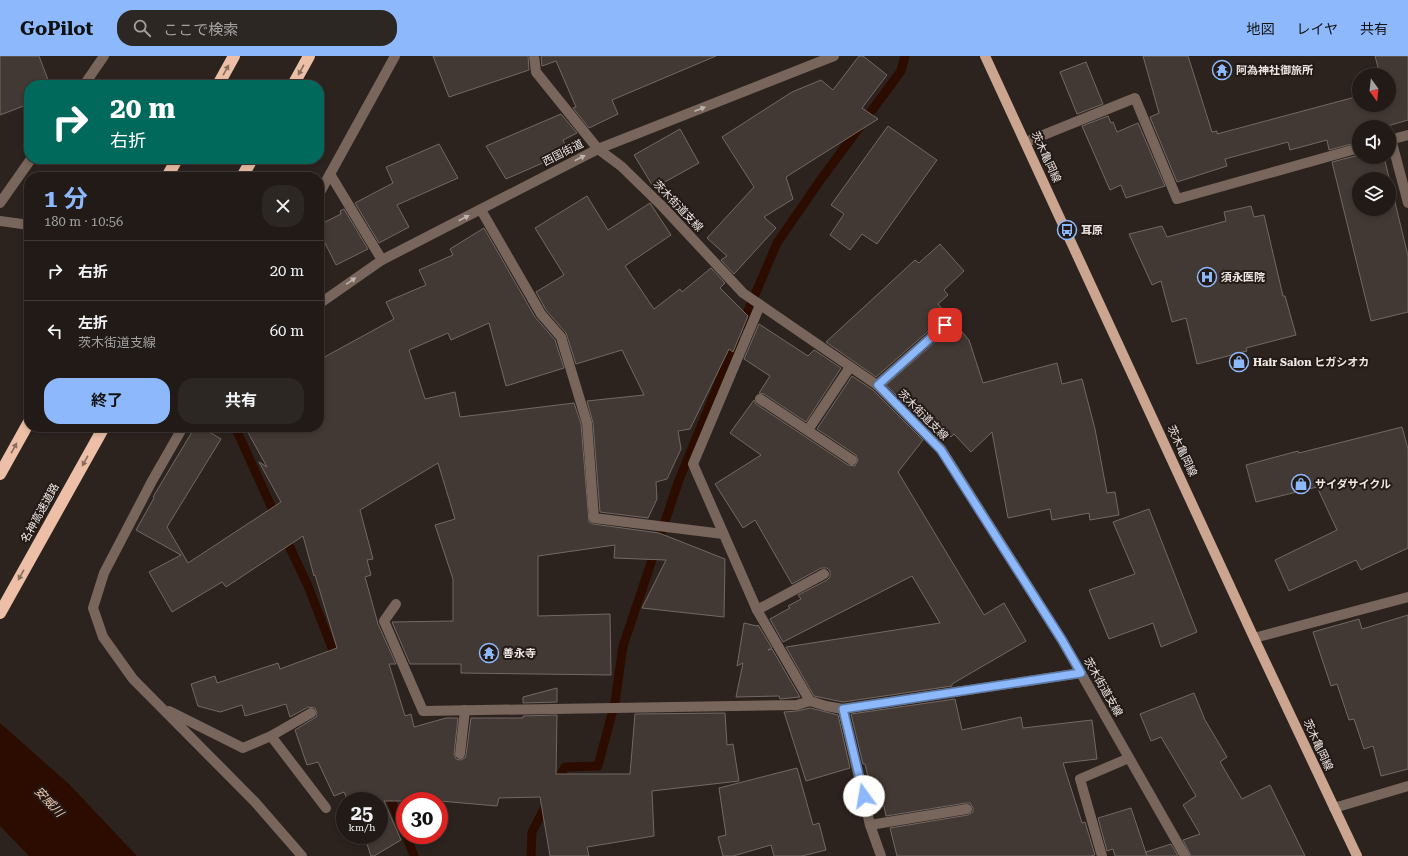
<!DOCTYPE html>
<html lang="ja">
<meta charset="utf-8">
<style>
:root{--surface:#211a17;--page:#2d2724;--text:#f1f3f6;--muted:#a2a1a1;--line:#3e3836;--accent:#8db9fc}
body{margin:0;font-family:"Roboto Serif","Noto Sans JP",serif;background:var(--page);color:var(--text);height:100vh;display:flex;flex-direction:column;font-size:15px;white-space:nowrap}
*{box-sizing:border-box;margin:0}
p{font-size:13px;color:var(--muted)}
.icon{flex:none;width:22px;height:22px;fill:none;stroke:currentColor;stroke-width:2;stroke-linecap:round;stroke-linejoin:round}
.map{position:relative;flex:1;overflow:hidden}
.sheet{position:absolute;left:24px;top:116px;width:300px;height:260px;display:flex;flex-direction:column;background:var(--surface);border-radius:16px;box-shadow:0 2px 6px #0003,0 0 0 1px var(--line)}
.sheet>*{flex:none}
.guide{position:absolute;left:24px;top:24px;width:300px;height:84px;border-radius:16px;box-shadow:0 2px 6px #0003,0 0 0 1px var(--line);background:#00695c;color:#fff;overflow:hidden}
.needle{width:26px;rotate:165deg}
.tools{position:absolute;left:1352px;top:12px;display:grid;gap:8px}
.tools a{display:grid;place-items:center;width:44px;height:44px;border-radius:50%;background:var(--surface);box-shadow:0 2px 6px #0003,0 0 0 1px var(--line);font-size:20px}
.speed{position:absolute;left:336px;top:736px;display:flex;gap:8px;font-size:20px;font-weight:700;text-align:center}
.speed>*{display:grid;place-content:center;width:52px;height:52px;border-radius:50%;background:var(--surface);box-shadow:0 2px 6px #0003,0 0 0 1px var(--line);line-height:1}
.speed small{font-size:10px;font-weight:400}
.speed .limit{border:6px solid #d22;background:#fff;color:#111}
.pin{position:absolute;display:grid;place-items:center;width:34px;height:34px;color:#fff;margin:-17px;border-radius:8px;box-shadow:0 2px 6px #0006}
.me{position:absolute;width:44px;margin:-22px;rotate:347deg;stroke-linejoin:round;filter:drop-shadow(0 0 3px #0008)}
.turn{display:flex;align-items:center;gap:14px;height:84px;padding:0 20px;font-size:18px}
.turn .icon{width:52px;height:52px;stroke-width:2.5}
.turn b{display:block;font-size:28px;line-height:34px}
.round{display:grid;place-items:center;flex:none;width:42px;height:42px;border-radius:16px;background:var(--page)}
.overview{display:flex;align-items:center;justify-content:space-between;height:68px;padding:0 20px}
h1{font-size:24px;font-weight:700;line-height:30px;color:var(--accent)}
.action{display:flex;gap:8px;margin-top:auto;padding:8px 20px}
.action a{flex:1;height:46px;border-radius:16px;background:var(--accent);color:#111;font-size:16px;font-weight:700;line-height:46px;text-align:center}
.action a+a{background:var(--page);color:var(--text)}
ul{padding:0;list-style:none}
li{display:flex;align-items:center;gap:12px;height:60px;padding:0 20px;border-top:1px solid var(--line)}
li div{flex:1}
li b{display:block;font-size:15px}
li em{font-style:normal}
header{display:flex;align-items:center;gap:24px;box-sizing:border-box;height:56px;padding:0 20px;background:var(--accent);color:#111}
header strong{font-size:19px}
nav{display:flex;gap:22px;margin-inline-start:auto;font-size:14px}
.search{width:280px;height:36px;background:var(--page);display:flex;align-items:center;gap:10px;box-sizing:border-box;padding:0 14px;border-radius:16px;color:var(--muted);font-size:15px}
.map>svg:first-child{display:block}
</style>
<header>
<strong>GoPilot</strong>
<div class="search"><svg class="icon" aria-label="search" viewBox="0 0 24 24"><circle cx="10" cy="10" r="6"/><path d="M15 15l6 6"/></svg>ここで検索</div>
<nav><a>地図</a><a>レイヤ</a><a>共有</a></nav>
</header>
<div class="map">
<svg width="1408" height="800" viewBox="0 0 1408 800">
<rect width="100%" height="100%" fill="#2c231f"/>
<polygon fill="#2d0c00" points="0,667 69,728 137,800 29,800 0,770"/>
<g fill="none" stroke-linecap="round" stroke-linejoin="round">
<g stroke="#2d0c00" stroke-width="9">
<polyline points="742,269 777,187 819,126 901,15 905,0"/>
<polyline points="235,371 277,463"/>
<polyline points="284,479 308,530 337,605"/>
<polyline points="556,728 565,711 598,710 615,646 623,590 679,424 736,285"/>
<polyline points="387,735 405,778"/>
<polyline points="406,779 414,800"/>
<polyline points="531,800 532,776 548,745"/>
</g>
</g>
<g fill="#433934" stroke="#736863" fill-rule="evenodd">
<polygon points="0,0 39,0 50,29 29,29 29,48 0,59"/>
<polygon points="433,0 528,0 529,14 449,41"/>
<polygon points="541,0 716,0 612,44 618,58 589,72 573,52 576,51 556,5 542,10"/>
<polygon points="859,0 863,0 887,19 862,52 878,63 786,121 793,143 764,161 776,172 734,218 721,204 727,200 707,182 754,131 722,81 792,36 821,24 833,34"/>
<polygon points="1143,0 1188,0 1212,76 1217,75 1217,78 1359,40 1359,49 1389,49 1389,19 1380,19 1375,0 1408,0 1408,64 1384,71 1359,71 1359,86 1329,94 1327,84 1290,94 1288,86 1225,103 1227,110 1177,126 1150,61 1159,57"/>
<polygon points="1086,6 1103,48 1077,58 1060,16"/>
<polygon points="561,58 577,77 563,84 568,96 506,123 486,90"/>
<polygon points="1108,60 1111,67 1113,66 1117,76 1138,67 1165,130 1126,142 1121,129 1110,134 1082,70"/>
<polygon points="888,70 937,104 877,188 862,178 850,194 830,179 844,158 831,149"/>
<polygon points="680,73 699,107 654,132 634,99"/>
<polygon points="439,88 458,122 397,149 409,171 379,187 355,147 393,127 386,111"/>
<path d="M 1359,99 L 1359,101 L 1384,101 L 1408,200 L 1408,256 L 1371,265 L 1332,106 ZM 1359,123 L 1389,123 L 1389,153 L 1359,153 Z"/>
<polygon points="587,140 608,174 650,147 671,179 625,210 654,253 680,233 682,236 711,212 725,227 720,232 748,260 733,296 729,293 690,373 678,375 681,393 667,423 656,426 657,443 648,462 600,456 593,367 587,345 644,339 622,294 576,308 566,277 546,254 536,236 564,219 535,172"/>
<polygon points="1251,150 1254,161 1264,159 1283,240 1285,240 1296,279 1246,292 1247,295 1197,308 1186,262 1172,266 1161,225 1152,229 1129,178 1162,170 1167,181 1226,165 1224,156"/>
<polygon points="344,153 368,193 336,209 319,175 319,169 341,158 340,155"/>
<polygon points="484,172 535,261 555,284 564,312 506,330 489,267 451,284 448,277 409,294 425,343 455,336 460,361 574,347 581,368 589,466 593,468 659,477 725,503 724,561 642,552 666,504 614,502 615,489 538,500 538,560 610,558 611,619 461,617 461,608 410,608 392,566 453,565 453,523 435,469 455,463 438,407 360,454 373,503 367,504 371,519 365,521 378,568 396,608 389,608 405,660 411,658 414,671 446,662 458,662 454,698 456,703 460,704 465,702 466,699 471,662 523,662 523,660 557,659 556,718 630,718 635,658 725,657 727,689 733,688 739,725 652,735 654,780 587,791 589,800 550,800 540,741 499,742 497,750 440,745 384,745 401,784 374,800 371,800 364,779 379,779 379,745 348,745 344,736 334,740 318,706 307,709 295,674 316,661 317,657 315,652 308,651 290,661 286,648 245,660 242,649 220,656 198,650 191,628 215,620 217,627 278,607 280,613 337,592 315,519 314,520 303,480 226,531 222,526 172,556 149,516 181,499 136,474 154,442 153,441 195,371 201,371 221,383 167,471 188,507 281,446 259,406 267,411 245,371 319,371 319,304 394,263 386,246 426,229 419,214 453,199 450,193"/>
<polygon points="940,188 964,215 944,234 948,239 938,248 969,284 983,327 1057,307 1062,328 1082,323 1095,373 1107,437 1115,436 1119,459 1090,464 1089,457 1052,464 1050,453 1008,462 992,376 971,396 954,378 951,381 938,366 931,374 886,329 949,274 951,268 947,263 941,264 876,321 826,286 915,204 919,207"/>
<polygon points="759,268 808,300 814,294 816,295 841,312 806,366 764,338 759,337 770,320 744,303"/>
<polygon points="852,320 873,334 923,384 898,416 984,559 1004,547 1026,585 952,628 952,630 843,646 814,640 786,591 940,567 912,520 783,586 770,563 790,552 788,550 801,543 798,539 827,524 830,521 830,515 827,512 821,512 792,528 755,464 743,472 715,428 761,399 730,377 754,344 756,348 848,409 855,410 858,404 856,399 817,373"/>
<polygon points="1402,371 1408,393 1408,492 1361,514 1356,504 1289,535 1275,504 1337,474 1317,431 1256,446 1246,409 1298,395 1299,397"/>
<polygon points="1149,453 1197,576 1161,591 1153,567 1109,583 1089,534 1135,518 1113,466"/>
<polygon points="1408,559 1408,713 1381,720 1373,690 1364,693 1354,663 1349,664 1337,628 1331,630 1313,576 1359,563 1362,573"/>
<polygon points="744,567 757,570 758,569 772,592 768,594 772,593 800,641 780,643 779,640 736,641 743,607 737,610"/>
<polygon points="557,632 557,646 523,647 523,641"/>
<polygon points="1194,637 1205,664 1227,701 1220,706 1242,743 1270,729 1305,800 1191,800 1183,784 1200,778 1183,749 1196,740 1161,681 1151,685 1140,658"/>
<polygon points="955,643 962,674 1021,661 1023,672 1092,664 1097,703 1063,707 1082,767 1085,766 1095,799 1091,800 897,800 890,772 968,759 973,756 973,752 970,747 966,747 886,760 884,750 875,752 865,708 863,708 851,658"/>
<polygon points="810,652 838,659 850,712 806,725 784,656 797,655"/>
<polygon points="797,712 813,769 819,767 826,794 802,800 774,800 771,789 733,800 723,800 718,781 726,779 719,732"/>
<polygon points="1131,752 1147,800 1115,800 1113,793 1107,795 1098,762"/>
<polygon points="1171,788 1178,800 1147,800 1146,796"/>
</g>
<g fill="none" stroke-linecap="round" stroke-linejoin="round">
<g stroke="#78665c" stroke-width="10">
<polyline points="534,0 536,16 598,93 621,110 662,150 743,237 877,329 941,393 1062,584 1185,800"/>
<polyline points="1391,83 1408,147"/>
<polyline points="1389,84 1408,79"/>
<polyline points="1026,86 1135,42 1177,143 1359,92"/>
<polyline points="330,118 382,204"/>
<polyline points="319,138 395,0"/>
<polyline points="481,154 541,258 561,281 587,367 594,462 723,478"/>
<polyline points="0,165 29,169"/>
<polyline points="319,248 382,204 598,93 834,0"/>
<polyline points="760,249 693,408 757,554 810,645"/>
<polyline points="877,329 945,269"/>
<polyline points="760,343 852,404"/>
<polyline points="183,371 152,425 104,517 93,552 103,581 133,623 255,746 302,800"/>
<polyline points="808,374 850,311"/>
<polyline points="396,548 384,565 423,655 797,649 810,645 826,650 843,653"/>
<polyline points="757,554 824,518"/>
<polyline points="1254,582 1408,541"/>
<polyline points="169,655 243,692 271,680 326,752"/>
<polyline points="271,680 311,657"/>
<polyline points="460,698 465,654"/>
<polyline points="1334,752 1408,730"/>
<polyline points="870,769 967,753"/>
<polyline points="881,800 870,769 843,653 1081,617"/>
<polyline points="1102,800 1080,723 1129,702"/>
</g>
<g stroke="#78665c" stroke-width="10">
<polyline points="84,29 104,0"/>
<polyline points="0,147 31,103"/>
</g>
<polyline stroke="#cca591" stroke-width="10" points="985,0 1254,582 1357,800"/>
<g stroke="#edbfa6" stroke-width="12">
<polyline points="218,29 234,0"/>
<polyline points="293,29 309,0"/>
<polyline points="167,121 177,103"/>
<polyline points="242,121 252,103"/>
<polyline points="0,418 29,366"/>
<polyline points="0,557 104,371"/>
</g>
</g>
<defs><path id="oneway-solid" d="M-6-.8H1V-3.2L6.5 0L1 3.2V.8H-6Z"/></defs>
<g fill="#886c5e">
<use href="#oneway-solid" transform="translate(226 14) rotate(-61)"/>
<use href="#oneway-solid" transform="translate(301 14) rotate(119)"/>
<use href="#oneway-solid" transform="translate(14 392) rotate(-61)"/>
<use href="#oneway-solid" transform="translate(85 405) rotate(119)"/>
<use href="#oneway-solid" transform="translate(21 519) rotate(119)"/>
</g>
<g fill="#beb3ad">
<use href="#oneway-solid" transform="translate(700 53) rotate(-21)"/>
<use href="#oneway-solid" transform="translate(580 102) rotate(-27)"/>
<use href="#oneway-solid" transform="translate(464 162) rotate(-27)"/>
<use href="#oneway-solid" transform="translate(351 225) rotate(-35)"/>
</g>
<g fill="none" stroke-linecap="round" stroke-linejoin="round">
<g stroke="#5c78a4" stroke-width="10">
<polyline id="route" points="864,740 843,653 1081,617 1062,584 941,394 878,329 945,269"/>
</g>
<use href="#route" stroke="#8db9fc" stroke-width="7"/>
</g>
<defs>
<g id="temple-ring" transform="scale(1)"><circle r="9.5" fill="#231a16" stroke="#8db9fc" stroke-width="1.5"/><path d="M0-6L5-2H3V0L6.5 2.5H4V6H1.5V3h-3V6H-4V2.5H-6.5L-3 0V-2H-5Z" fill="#8db9fc"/></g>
<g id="bus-ring" transform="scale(1)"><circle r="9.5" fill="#231a16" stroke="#8db9fc" stroke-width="1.5"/><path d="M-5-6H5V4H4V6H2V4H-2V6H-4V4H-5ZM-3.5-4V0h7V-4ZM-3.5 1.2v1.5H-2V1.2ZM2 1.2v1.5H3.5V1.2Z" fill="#8db9fc"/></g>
<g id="hospital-ring" transform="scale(1)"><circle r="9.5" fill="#231a16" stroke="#8db9fc" stroke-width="1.5"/><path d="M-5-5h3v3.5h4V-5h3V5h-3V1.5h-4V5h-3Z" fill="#8db9fc"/></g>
<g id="shop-ring" transform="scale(1)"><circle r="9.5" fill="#231a16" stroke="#8db9fc" stroke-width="1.5"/><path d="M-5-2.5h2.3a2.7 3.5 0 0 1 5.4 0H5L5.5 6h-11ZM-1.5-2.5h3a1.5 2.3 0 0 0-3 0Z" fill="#8db9fc"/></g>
</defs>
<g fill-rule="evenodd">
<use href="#temple-ring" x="1222" y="14"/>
<use href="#bus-ring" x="1067" y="174"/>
<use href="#hospital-ring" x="1207" y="221"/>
<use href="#shop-ring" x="1239" y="306"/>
<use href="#shop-ring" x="1301" y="428"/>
<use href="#temple-ring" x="489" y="597"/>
</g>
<g text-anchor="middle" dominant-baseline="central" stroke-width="4" stroke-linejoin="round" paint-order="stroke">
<g font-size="11" font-weight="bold" fill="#ede6e3" stroke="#231a16" text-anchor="start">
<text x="1236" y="14">阿為神社御旅所</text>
<text x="1081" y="174">耳原</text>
<text x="1221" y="221">須永医院</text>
<text x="1253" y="306">Hair Salon ヒガシオカ</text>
<text x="1315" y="428">サイダサイクル</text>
<text x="503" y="597">善永寺</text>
</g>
<g font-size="11" fill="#ede6e3" stroke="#231a16">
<text transform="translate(563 97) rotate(-27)">西国街道</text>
<text transform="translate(1046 101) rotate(65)">茨木亀岡線</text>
<text transform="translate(678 150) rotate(46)">茨木街道支線</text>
<text transform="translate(923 359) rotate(45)">茨木街道支線</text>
<text transform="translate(1182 395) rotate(65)">茨木亀岡線</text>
<text transform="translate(40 457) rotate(-61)">名神高速道路</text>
<text transform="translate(1103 631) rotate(60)">茨木街道支線</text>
<text transform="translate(1318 689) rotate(65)">茨木亀岡線</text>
</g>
<g font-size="12" font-style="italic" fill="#f7cdb7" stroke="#231a16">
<text transform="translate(49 746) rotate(47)">安威川</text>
</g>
</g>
</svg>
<div class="tools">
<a><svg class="needle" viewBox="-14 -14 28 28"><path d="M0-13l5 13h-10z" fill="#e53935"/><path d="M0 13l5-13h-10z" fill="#a2a1a1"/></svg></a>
<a><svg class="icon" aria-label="sound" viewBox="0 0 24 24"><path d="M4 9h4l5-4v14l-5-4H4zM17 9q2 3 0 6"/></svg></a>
<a><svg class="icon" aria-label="layers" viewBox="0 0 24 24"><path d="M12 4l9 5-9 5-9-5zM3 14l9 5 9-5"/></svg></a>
</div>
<div class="speed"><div>25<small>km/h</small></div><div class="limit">30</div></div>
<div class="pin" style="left:945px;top:269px;background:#d93025"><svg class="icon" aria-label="arrive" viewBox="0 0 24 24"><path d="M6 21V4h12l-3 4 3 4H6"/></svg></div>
<svg class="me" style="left:864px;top:740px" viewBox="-20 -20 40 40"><circle r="19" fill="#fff"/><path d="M0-13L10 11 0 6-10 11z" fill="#8db9fc"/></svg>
<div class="guide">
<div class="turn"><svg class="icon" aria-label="right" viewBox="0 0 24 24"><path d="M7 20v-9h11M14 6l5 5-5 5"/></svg><div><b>20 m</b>右折</div></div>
</div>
<section class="sheet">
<div class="overview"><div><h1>1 分</h1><p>180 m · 10:56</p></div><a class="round"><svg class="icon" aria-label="close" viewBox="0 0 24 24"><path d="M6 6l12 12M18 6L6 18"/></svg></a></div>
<ul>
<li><svg class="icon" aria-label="right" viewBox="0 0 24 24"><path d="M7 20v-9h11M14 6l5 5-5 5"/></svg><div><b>右折</b></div><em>20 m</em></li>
<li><svg class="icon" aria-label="left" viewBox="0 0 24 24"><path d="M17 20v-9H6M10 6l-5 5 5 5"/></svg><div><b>左折</b><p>茨木街道支線</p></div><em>60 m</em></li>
</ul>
<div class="action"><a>終了</a><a>共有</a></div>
</section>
</div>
